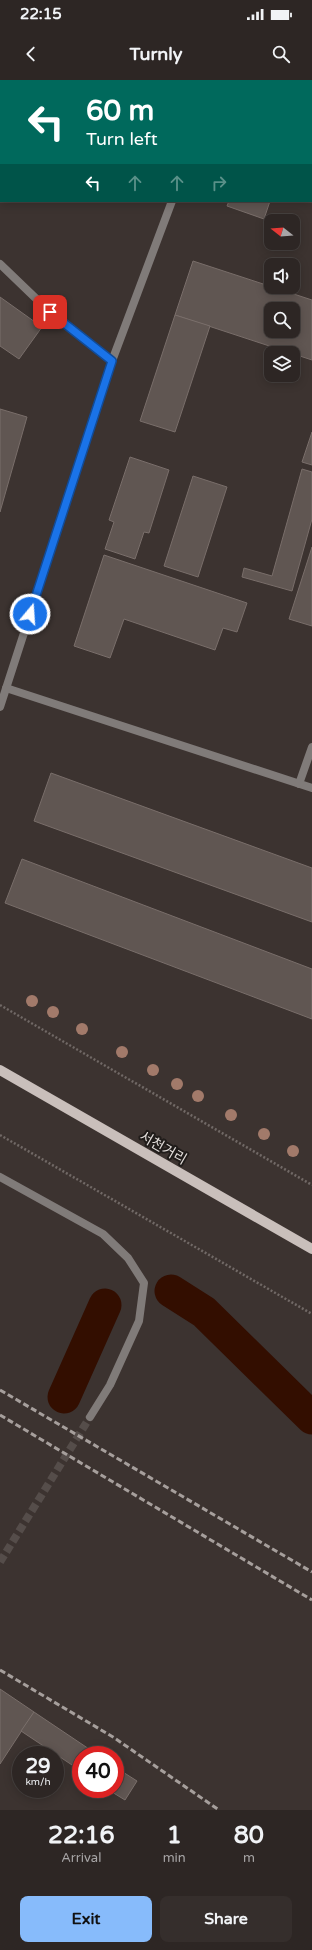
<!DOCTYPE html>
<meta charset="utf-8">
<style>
:root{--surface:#2d2624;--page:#352e2c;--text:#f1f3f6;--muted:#a7a5a6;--line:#484341;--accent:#87bbfb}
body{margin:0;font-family:"Varela Round","Noto Sans KR",sans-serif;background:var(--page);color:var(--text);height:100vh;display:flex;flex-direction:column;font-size:15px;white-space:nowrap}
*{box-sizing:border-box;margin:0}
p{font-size:13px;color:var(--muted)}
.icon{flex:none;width:22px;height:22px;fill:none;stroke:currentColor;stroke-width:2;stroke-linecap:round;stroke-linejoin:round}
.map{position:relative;height:1730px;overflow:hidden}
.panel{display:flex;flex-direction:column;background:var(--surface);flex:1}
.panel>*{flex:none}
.top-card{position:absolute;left:0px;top:0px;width:312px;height:122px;box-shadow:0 2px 10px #0003,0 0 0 1px var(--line);background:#00695c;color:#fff;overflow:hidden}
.needle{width:26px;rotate:287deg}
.tools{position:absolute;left:264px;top:134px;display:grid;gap:8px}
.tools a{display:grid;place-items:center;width:36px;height:36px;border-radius:8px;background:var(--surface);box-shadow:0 2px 10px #0003,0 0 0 1px var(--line);font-size:20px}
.speed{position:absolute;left:12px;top:1666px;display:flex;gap:8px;font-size:20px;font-weight:700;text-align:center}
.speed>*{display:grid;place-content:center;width:52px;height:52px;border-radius:50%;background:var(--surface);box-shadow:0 2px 10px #0003,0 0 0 1px var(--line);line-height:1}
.speed small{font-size:10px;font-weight:400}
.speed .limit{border:6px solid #d22;background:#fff;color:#111}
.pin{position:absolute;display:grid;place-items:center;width:34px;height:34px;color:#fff;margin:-17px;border-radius:8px;box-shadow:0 2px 6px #0006}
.me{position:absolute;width:44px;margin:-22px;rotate:18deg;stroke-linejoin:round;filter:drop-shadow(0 0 3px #0008)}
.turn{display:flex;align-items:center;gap:14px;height:84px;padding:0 20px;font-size:18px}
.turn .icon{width:52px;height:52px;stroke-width:2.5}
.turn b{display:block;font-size:28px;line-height:34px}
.lanes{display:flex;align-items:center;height:38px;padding:0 20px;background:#0003;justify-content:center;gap:20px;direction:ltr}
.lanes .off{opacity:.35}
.eta{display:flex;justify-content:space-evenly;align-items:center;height:68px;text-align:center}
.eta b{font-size:24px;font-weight:700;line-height:28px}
.cta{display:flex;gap:8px;margin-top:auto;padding:8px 20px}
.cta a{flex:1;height:46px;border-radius:8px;background:var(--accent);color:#111;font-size:16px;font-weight:700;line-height:46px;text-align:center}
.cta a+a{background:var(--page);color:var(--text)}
.status{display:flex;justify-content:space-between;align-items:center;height:28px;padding:0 20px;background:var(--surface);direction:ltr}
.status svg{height:11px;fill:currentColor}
header{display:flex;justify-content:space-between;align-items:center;height:52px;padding:0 20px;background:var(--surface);font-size:18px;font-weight:700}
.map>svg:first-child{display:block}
</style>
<div class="status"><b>22:15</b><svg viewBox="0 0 49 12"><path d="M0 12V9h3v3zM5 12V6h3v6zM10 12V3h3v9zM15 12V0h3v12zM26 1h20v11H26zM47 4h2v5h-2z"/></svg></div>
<header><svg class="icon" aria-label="back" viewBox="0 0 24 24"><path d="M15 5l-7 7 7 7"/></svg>Turnly<svg class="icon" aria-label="search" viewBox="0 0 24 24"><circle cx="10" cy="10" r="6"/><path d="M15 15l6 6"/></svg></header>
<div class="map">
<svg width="312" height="1730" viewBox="0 0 312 1730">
<rect width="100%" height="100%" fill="#3c3330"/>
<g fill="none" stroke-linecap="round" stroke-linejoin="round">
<g stroke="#330e00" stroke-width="33">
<polyline points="171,1211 204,1232 312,1338"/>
<polyline points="64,1317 105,1225"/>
</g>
</g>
<g fill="#605652" stroke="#796e6a" fill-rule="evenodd">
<polygon points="122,0 161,0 160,1"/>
<polygon points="229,121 270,121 264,139 227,126"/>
<path d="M 193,181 L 312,220 L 312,280 L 175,235 ZM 271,229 L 293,229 L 293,251 L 271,251 Z"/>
<polygon points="0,217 42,247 19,279 0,266"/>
<polygon points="175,235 210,246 175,352 140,341"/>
<polygon points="0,329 27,337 0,432"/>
<polygon points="312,352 312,385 302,382"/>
<polygon points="130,377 169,390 149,453 144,452 135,479 105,469 114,442 109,440"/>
<polygon points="302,389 312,392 312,439 292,511 242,497 244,488 272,496"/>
<polygon points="193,396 227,407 198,497 164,486"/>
<polygon points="312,467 312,546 289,539"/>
<polygon points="104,475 247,523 237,552 223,548 215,570 124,539 110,578 74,566"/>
<polygon points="51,693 312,788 312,842 34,741"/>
<polygon points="22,779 312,889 312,939 5,823"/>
<polygon points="0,1609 34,1632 0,1684"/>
<polygon points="34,1632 98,1675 81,1675 81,1691 21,1651"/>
<polygon points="115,1687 137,1701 125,1720 107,1709 115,1709"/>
</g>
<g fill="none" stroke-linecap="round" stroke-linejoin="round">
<polyline stroke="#554d4a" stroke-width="8" stroke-dasharray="8 4" stroke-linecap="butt" points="0,1482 90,1337"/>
<g stroke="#716966" stroke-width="2.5" stroke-dasharray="2 2" stroke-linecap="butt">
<polyline points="0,925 312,1105"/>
<polyline points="0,1055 312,1234"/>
</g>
<g stroke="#807b79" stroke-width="8">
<polyline points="0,184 50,232 112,281"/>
<polyline points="6,608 312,708"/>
<polyline points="299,704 312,667"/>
</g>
<polyline stroke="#807b79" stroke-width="8" points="0,1097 103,1154 128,1178 144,1203 139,1241 110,1305 90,1337"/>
<g stroke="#807b79" stroke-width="8">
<polyline points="224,1 225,0"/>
<polyline points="0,627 112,281 172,121"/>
</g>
<polyline stroke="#c9bfbb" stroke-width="10" points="0,990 312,1169"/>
<g stroke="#a69f9c" stroke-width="3" stroke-dasharray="6 3" stroke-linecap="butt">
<polyline points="0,1310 312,1492"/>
<polyline points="0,1335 312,1520"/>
<polyline points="0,1590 113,1657 219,1730"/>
</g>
</g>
<g fill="#a27a6a">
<circle cx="32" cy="921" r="6"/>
<circle cx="53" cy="932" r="6"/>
<circle cx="82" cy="949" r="6"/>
<circle cx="122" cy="972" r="6"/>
<circle cx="153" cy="990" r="6"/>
<circle cx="177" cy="1004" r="6"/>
<circle cx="198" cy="1016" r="6"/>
<circle cx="231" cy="1035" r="6"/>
<circle cx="264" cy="1054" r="6"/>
<circle cx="293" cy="1071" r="6"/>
</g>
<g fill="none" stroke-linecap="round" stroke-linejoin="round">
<g stroke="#114b97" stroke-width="10">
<polyline id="route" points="30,534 112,281 50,232"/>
</g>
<use href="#route" stroke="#1a73e8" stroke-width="7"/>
</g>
<g text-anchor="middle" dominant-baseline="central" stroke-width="4" stroke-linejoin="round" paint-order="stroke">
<g font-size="14" fill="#e3dedb" stroke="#201c1a">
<text transform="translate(163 1068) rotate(30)">서천거리</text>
</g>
</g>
</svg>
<div class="tools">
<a><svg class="needle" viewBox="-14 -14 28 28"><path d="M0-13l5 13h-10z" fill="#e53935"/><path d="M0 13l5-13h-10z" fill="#a7a5a6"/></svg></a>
<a><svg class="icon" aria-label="sound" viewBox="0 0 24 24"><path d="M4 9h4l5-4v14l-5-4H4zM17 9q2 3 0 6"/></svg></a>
<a><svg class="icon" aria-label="search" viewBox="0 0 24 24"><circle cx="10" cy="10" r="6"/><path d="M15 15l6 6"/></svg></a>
<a><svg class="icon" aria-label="layers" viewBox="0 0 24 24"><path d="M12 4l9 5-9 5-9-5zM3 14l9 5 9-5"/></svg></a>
</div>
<div class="speed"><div>29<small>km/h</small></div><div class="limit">40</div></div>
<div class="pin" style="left:50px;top:232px;background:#d93025"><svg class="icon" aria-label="arrive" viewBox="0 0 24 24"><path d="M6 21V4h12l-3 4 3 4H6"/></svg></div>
<svg class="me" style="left:30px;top:534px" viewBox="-20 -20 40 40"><circle r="17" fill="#1a73e8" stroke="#fff" stroke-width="3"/><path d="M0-11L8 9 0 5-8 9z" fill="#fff"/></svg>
<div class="top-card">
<div class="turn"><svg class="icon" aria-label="left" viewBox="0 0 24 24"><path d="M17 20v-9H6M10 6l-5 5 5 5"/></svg><div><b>60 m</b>Turn left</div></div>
<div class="lanes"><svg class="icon" aria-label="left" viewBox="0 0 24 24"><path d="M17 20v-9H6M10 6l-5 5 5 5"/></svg><svg class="icon off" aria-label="ahead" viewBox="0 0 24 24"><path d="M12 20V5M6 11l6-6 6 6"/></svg><svg class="icon off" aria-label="ahead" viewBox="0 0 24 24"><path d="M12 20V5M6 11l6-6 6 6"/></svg><svg class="icon off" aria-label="right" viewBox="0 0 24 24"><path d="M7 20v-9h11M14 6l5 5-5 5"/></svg></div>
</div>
</div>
<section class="panel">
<div class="eta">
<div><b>22:16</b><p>Arrival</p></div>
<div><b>1</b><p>min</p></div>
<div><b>80</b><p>m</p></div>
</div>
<div class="cta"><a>Exit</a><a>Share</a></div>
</section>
